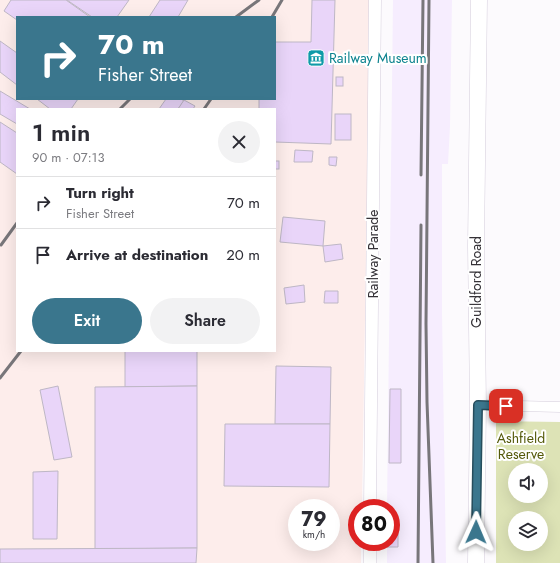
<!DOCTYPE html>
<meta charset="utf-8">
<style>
:root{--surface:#fff;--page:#f2f2f3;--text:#2b2b33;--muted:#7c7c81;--line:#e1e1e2;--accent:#3a768d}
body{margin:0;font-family:Jost,sans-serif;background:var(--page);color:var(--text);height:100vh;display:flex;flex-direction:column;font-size:15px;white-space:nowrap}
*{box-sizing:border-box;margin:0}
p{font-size:13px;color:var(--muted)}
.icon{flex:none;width:22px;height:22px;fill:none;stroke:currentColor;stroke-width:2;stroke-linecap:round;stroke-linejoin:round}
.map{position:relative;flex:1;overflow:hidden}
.drawer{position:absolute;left:16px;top:108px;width:260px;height:244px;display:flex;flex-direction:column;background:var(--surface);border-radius:0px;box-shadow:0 4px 16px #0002}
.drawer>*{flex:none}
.hud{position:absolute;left:16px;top:16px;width:260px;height:84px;border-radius:0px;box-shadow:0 4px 16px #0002;background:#3a768d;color:#fff;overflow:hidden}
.controls{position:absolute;left:508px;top:463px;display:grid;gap:8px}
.controls a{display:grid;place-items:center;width:40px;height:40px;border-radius:50%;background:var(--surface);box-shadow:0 4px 16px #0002;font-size:20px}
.speed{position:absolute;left:288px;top:499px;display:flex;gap:8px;font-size:20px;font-weight:700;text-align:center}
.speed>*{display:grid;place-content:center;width:52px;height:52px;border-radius:50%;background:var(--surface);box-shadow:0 4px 16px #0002;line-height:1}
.speed small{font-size:10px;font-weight:400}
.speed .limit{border:6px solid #d22;background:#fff;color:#111}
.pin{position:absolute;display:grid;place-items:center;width:34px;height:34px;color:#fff;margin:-17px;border-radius:8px;box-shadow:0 2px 6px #0006}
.me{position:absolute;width:44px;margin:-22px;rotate:1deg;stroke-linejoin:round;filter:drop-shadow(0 0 3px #0008)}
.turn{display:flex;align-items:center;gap:14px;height:84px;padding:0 16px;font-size:18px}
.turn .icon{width:52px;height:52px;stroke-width:2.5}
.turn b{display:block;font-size:28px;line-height:34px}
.round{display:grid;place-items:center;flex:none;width:42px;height:42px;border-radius:21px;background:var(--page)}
.headline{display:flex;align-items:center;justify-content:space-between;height:68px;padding:0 16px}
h1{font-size:24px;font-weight:600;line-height:30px}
.action{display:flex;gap:8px;margin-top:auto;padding:8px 16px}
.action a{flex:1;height:46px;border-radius:24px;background:var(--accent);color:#fff;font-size:16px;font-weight:600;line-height:46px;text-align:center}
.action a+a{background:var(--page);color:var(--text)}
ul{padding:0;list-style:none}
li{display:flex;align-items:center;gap:12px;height:52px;padding:0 16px;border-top:1px solid var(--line)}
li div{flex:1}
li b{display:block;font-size:15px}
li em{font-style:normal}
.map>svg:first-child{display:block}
</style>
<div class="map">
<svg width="560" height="563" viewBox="0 0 560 563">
<rect width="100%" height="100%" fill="#fcfafd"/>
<polygon fill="#f6edfe" points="393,0 452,0 450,126 448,164 442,164 442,313 446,563 387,563 387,542 391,542 391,508 387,508"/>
<path fill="#fdedeb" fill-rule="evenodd" d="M 0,0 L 370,0 L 362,508 L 357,508 L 357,542 L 361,542 L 361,563 L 0,563 ZM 17,17 L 275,17 L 275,99 L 17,99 ZM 17,109 L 275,109 L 275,351 L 17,351 ZM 297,508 L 331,508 L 331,542 L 297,542 Z"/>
<path fill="#dde3b6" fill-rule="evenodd" d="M 496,421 L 560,422 L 560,563 L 496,563 ZM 515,470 L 541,470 L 541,496 L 515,496 ZM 515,518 L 541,518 L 541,544 L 515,544 Z"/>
<g fill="#e9d5f9" stroke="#beb7c5">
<polygon points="11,0 66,0 90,17 17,17 17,20 4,11"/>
<polygon points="67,0 129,0 117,17 92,17"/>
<polygon points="160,0 188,0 178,17 149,17"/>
<polygon points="312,0 335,0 331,144 275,142 275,109 259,109 259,99 275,99 275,42 311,42"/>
<polygon points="0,41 17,53 17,85 0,72"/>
<rect x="336" y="77" width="7" height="9"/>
<polygon points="0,91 30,109 17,109 17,124 0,114"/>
<polygon points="37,99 78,99 71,109 50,109"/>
<polygon points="166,99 181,99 184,101 178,109 159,109"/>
<polygon points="184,100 195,106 193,109 178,109"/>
<rect x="335" y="114" width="16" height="26"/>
<polygon points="0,122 17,133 17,174 0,162"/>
<polygon points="295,150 313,151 312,162 294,162"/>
<polygon points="329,157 337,157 336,166 329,165"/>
<rect x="275" y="161" width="4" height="8"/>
<polygon points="283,217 325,221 323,246 280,242"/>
<polygon points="341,244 343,259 325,262 323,246"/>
<polygon points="304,285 305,302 286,304 284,288"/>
<polygon points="325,291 338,291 338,303 324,303"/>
<polygon points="125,351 197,351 197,386 125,387"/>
<polygon points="276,366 331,367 330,424 275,424"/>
<polygon points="58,386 72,457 54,460 40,390"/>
<polygon points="197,386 197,548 95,549 95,387"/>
<polygon points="390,389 401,389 401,463 389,463"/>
<polygon points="225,424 330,424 329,487 224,486"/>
<polygon points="58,471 57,539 33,539 33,472"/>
<polygon points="391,525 398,525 398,547 387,547 387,542 391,542"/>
<polygon points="197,548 196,563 0,563 0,549"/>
</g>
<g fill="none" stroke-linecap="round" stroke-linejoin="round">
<g stroke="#d5cedc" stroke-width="11">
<polyline id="minor" points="478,405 560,407"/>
</g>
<g stroke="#d5cedc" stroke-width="13">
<g id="tertiary">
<polyline points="370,508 375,0"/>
<polyline points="370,563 370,542"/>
</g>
</g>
<g stroke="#d5cedc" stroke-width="17">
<polyline id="trunk" points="476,563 478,405 476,246 479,0"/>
</g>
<use href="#minor" stroke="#fff" stroke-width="10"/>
<use href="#tertiary" stroke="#fff" stroke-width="12"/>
<use href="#trunk" stroke="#fff" stroke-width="16"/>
<g stroke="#78767a" stroke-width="3">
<polyline points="429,0 426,324 427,402 433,563"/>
<polyline points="236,17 259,0"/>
<polyline points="272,17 282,0"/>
<polyline points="120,109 130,99"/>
<polyline points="204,109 211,99"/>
<polyline points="421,175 423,0"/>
<polyline points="1,245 17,223"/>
<polyline points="0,378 21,351"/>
<polyline points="418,563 421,225"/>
</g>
</g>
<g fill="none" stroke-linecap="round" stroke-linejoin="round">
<g stroke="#264d5c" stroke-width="10">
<polyline id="route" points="476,532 478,405 506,406"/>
</g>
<use href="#route" stroke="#3a768d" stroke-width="7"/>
</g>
<defs>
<g id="museum-square" transform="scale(0.9)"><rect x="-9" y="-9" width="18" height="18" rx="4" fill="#0f9aa8" stroke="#fff"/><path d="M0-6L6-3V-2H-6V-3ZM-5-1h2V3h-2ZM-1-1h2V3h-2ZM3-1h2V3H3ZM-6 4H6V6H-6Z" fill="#fff"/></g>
</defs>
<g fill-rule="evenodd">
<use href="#museum-square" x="316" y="58"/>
</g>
<g text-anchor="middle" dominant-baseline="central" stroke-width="4" stroke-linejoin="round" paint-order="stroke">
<g font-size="14" fill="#0d838f" stroke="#fff" text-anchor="start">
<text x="329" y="58">Railway Museum</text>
</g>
<g font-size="14" fill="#353237" stroke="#fff">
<text transform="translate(373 254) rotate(-90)">Railway Parade</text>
<text transform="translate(476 282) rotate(-90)">Guildford Road</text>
</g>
<g font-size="14" fill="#545909" stroke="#fff">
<text x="521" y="438">Ashfield<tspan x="521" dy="16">Reserve</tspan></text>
</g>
</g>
</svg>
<div class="controls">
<a><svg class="icon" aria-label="sound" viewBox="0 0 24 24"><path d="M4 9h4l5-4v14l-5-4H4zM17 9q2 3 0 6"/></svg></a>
<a><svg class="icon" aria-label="layers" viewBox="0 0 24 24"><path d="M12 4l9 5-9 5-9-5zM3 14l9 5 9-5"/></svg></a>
</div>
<div class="speed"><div>79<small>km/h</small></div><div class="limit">80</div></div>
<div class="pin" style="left:506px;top:406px;background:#d93025"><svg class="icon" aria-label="arrive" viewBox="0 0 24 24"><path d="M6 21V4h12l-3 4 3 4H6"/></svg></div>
<svg class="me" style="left:476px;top:532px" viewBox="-20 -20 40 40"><path d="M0-17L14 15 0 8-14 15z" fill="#3a768d" stroke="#fff" stroke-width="4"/></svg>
<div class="hud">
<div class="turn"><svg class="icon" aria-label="right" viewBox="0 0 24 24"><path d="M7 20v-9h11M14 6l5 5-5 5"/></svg><div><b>70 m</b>Fisher Street</div></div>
</div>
<section class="drawer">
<div class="headline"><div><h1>1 min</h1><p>90 m · 07:13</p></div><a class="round"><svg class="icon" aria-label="close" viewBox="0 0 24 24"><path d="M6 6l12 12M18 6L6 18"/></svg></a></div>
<ul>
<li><svg class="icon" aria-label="right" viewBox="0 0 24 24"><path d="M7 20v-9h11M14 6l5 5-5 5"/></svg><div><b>Turn right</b><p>Fisher Street</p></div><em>70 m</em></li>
<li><svg class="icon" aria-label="arrive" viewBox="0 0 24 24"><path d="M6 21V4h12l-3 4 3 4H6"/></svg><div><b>Arrive at destination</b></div><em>20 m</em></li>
</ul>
<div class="action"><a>Exit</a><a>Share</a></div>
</section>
</div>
